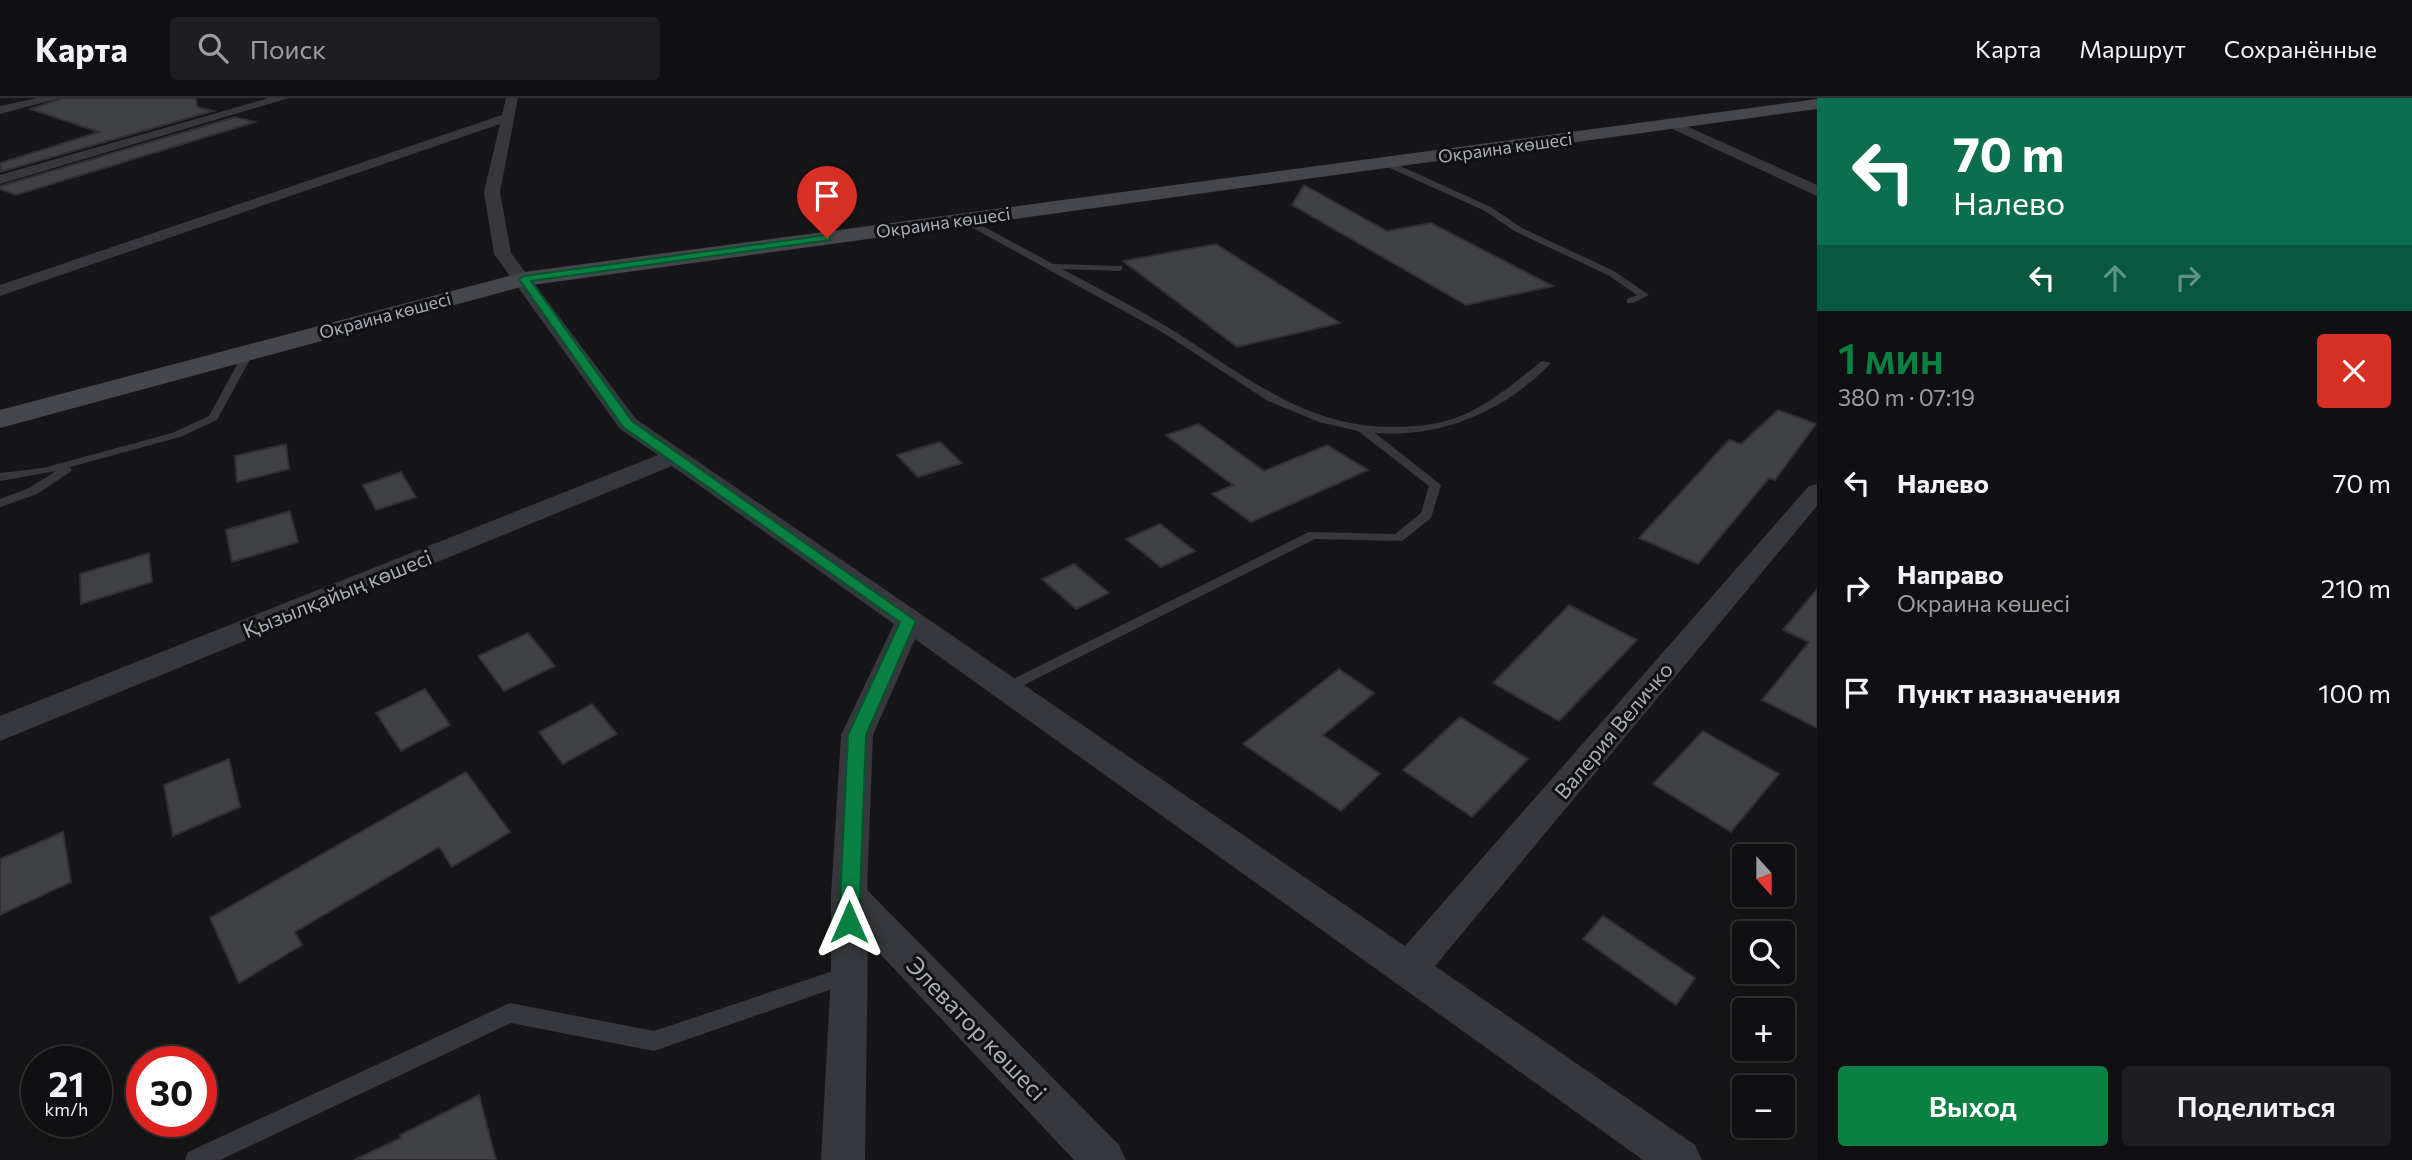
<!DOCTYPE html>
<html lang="ru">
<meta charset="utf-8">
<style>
:root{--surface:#101012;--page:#1e1e20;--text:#f1f3f6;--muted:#9c9d9f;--line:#303032;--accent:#0b8043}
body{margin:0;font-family:Commissioner,sans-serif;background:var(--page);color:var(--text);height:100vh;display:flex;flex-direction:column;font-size:26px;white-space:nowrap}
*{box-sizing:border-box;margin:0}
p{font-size:23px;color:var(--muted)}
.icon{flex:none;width:38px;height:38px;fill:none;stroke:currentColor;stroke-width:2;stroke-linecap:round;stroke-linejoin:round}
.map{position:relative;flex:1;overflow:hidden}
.sheet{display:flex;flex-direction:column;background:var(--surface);width:595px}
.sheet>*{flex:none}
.hud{background:#0b6e4f;color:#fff;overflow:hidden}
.needle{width:46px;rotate:159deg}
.tools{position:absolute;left:1732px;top:746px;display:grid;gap:14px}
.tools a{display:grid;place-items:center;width:63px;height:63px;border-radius:7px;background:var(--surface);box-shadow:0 4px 18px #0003,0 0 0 2px var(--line);font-size:35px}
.speed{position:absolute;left:21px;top:948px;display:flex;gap:14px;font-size:35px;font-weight:700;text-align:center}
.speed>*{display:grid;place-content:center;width:91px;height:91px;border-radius:50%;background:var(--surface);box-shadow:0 4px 18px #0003,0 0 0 2px var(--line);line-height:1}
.speed small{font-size:18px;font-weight:400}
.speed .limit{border:10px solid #d22;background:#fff;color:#111}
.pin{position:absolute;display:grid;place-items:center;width:60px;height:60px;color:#fff;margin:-72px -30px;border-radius:50% 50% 50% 0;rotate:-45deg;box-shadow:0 0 7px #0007}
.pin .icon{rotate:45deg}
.me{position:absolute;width:77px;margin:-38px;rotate:0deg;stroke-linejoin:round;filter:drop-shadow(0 0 5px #0008)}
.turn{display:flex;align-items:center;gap:24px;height:147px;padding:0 21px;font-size:32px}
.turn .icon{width:91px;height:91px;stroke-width:2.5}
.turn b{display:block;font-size:49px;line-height:60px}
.lanes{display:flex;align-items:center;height:66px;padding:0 21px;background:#0003;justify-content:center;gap:35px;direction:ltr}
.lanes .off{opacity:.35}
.round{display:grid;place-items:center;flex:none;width:74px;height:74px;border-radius:7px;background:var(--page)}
.summary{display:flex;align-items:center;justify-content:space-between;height:119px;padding:0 21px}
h1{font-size:42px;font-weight:600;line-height:52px;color:var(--accent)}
.primary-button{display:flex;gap:14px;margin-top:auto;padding:14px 21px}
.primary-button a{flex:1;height:80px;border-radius:7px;background:var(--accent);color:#fff;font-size:28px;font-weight:600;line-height:80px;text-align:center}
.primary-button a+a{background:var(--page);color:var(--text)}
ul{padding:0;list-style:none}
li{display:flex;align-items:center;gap:21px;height:105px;padding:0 21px}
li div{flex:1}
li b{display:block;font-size:26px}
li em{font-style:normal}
header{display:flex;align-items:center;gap:42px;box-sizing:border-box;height:98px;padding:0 35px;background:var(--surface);border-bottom:2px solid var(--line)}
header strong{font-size:33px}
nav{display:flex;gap:38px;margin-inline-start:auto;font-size:24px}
.search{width:490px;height:63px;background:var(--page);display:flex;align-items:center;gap:18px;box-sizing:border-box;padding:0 24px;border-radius:7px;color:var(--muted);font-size:26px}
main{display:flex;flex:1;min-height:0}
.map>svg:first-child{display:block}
</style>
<header>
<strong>Карта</strong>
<div class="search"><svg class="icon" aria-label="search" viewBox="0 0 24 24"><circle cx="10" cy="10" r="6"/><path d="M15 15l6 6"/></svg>Поиск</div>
<nav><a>Карта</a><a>Маршрут</a><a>Сохранённые</a></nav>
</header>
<main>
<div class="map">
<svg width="1817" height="1062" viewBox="0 0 1817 1062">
<rect width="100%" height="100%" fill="#161618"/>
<g fill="#404145" stroke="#303034" stroke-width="2">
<polygon points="63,0 196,0 197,9 213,13 0,74 0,65 99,34 30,11"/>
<polygon points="235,19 255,24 16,97 0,91 0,88"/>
<polygon points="1304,87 1387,133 1431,125 1553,188 1466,207 1292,107"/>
<polygon points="1216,146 1340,225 1237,249 1123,163"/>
<polygon points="1778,312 1816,326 1775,382 1769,380 1698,466 1639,440 1729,342 1741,346"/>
<polygon points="1199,326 1264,373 1327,347 1368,372 1251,424 1212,396 1233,387 1166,337"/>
<polygon points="940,344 962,365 918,379 897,357"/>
<polygon points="286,346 289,371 237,384 235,358"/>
<polygon points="401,374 416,399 376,412 363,387"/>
<polygon points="290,413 298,444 232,464 226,432"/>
<polygon points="1160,426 1195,453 1161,469 1126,441"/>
<polygon points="149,455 152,484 81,506 80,476"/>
<polygon points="1074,466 1109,495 1076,511 1042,481"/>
<polygon points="1817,491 1817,630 1762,602 1809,544 1783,532"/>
<polygon points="1569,507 1637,542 1559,623 1493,585"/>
<polygon points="528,535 555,568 504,593 478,558"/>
<polygon points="1339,571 1374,595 1323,637 1380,676 1341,713 1243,646"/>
<polygon points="425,591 450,627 401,653 376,615"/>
<polygon points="592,606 617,636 563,666 539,634"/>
<polygon points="1460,619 1528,661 1472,719 1403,672"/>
<polygon points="1703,633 1779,676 1731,734 1653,686"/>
<polygon points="229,661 240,709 173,738 164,687"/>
<polygon points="466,674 510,734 452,769 439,749 295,834 302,847 239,885 210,820"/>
<polygon points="63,734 71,784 0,817 0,761"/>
<polygon points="1603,818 1695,880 1676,907 1583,841"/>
<polygon points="479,997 496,1062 354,1062 401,1040 400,1037"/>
</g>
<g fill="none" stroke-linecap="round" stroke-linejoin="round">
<g fill="#37383d" fill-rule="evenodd">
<polygon points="1383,63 1389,63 1491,109 1522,130 1614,173 1649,197 1633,205 1627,205 1627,201 1637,197 1608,177 1516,134 1485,113 1383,67"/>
<path d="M 962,120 L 968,120 L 1053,166 L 1122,168 L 1122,172 L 1119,173 L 1062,171 C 1100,191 1138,211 1174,233 C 1243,277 1305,328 1390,329 C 1413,329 1437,327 1458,319 C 1491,306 1515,284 1542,263 L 1551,265 C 1505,313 1442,340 1375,335 L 1441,387 L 1431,420 L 1402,443 L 1315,441 L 1006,596 L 1001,595 L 999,591 L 1001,587 L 1309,434 L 1395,436 L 1421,415 L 1429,388 L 1358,333 L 1319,324 L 1268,303 L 1162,234 L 962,124 Z"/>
<polygon points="245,252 254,254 217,322 180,339 70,369 72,372 70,374 37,396 0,409 0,401 29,390 56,373 0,383 0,375 43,370 172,335 209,318"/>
<polygon points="848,868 855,871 858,877 855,883 654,953 511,925 220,1062 185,1062 188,1054 510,905 654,933"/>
</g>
<g fill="#37383d" fill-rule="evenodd">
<polygon points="37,0 60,0 0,16 0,8"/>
<polygon points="269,0 289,0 0,86 0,77"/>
<polygon points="506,0 518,0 500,94 511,155 636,321 1405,848 1809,388 1817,386 1817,408 1435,868 1695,1047 1702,1062 1643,1062 915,541 873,637 867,792 1119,1047 1126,1062 1074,1062 868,843 865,1062 821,1062 831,876 831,798 841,637 894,526 672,368 0,643 0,618 658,357 620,331 494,156 484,94 500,26 0,198 0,187 502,17"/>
<polygon points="1673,22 1817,87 1817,98 1668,29 1666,26"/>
</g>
<polygon fill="#45474d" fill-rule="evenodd" points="1817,1 1817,11 525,188 0,330 0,312 524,174"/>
</g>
<polygon fill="#0b8043" stroke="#07532c" stroke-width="2" points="827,137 830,138 830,142 531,183 632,323 916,523 866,637 859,824 856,830 849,833 842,830 839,824 848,637 900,524 623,329 519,181 524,178"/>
<g text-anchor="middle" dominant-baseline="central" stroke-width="6" stroke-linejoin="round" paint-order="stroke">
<g font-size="18" fill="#a8adb8" stroke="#111113">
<text transform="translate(1505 49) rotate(-8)">Окраина көшесі</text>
<text transform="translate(943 124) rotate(-8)">Окраина көшесі</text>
<text transform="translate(385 217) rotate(-15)">Окраина көшесі</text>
</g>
<g font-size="21" fill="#a8adb8" stroke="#111113">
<text transform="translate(337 495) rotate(-22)">Қызылқайың көшесі</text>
<text transform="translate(1613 632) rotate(-50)">Валерия Величко</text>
</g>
<g font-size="24" fill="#a8adb8" stroke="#111113">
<text transform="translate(977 930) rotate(46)">Элеватор көшесі</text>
</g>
</g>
</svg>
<div class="tools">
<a><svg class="needle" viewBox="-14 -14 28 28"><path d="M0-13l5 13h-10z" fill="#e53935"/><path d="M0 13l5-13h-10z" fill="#9c9d9f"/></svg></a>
<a><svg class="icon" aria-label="search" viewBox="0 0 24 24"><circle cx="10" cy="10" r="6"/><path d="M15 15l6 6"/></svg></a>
<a>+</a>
<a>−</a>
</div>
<div class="speed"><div>21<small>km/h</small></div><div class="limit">30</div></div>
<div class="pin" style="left:827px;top:140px;background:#d93025"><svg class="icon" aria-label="arrive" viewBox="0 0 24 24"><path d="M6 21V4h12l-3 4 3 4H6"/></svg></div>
<svg class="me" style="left:849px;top:824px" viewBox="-20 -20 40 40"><path d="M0-17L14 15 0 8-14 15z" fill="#0b8043" stroke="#fff" stroke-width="4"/></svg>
</div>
<section class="sheet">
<div class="hud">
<div class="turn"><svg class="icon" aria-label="left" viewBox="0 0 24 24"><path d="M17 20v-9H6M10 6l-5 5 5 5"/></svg><div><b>70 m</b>Налево</div></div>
<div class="lanes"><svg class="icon" aria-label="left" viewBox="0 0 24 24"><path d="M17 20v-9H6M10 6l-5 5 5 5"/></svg><svg class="icon off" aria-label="ahead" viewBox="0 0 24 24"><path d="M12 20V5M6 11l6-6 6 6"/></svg><svg class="icon off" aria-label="right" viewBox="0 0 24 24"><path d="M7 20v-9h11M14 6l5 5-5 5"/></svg></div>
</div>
<div class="summary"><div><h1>1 мин</h1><p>380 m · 07:19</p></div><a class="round" style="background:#d93025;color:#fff"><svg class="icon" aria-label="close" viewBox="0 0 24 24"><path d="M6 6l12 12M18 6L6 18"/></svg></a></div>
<ul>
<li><svg class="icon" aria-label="left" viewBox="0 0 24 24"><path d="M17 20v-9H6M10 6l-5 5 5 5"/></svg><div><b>Налево</b></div><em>70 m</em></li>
<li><svg class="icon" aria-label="right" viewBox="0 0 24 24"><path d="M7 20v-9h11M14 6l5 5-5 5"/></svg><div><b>Направо</b><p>Окраина көшесі</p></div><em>210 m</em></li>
<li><svg class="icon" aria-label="arrive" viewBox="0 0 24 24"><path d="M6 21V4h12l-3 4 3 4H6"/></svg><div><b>Пункт назначения</b></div><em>100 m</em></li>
</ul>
<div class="primary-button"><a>Выход</a><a>Поделиться</a></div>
</section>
</main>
